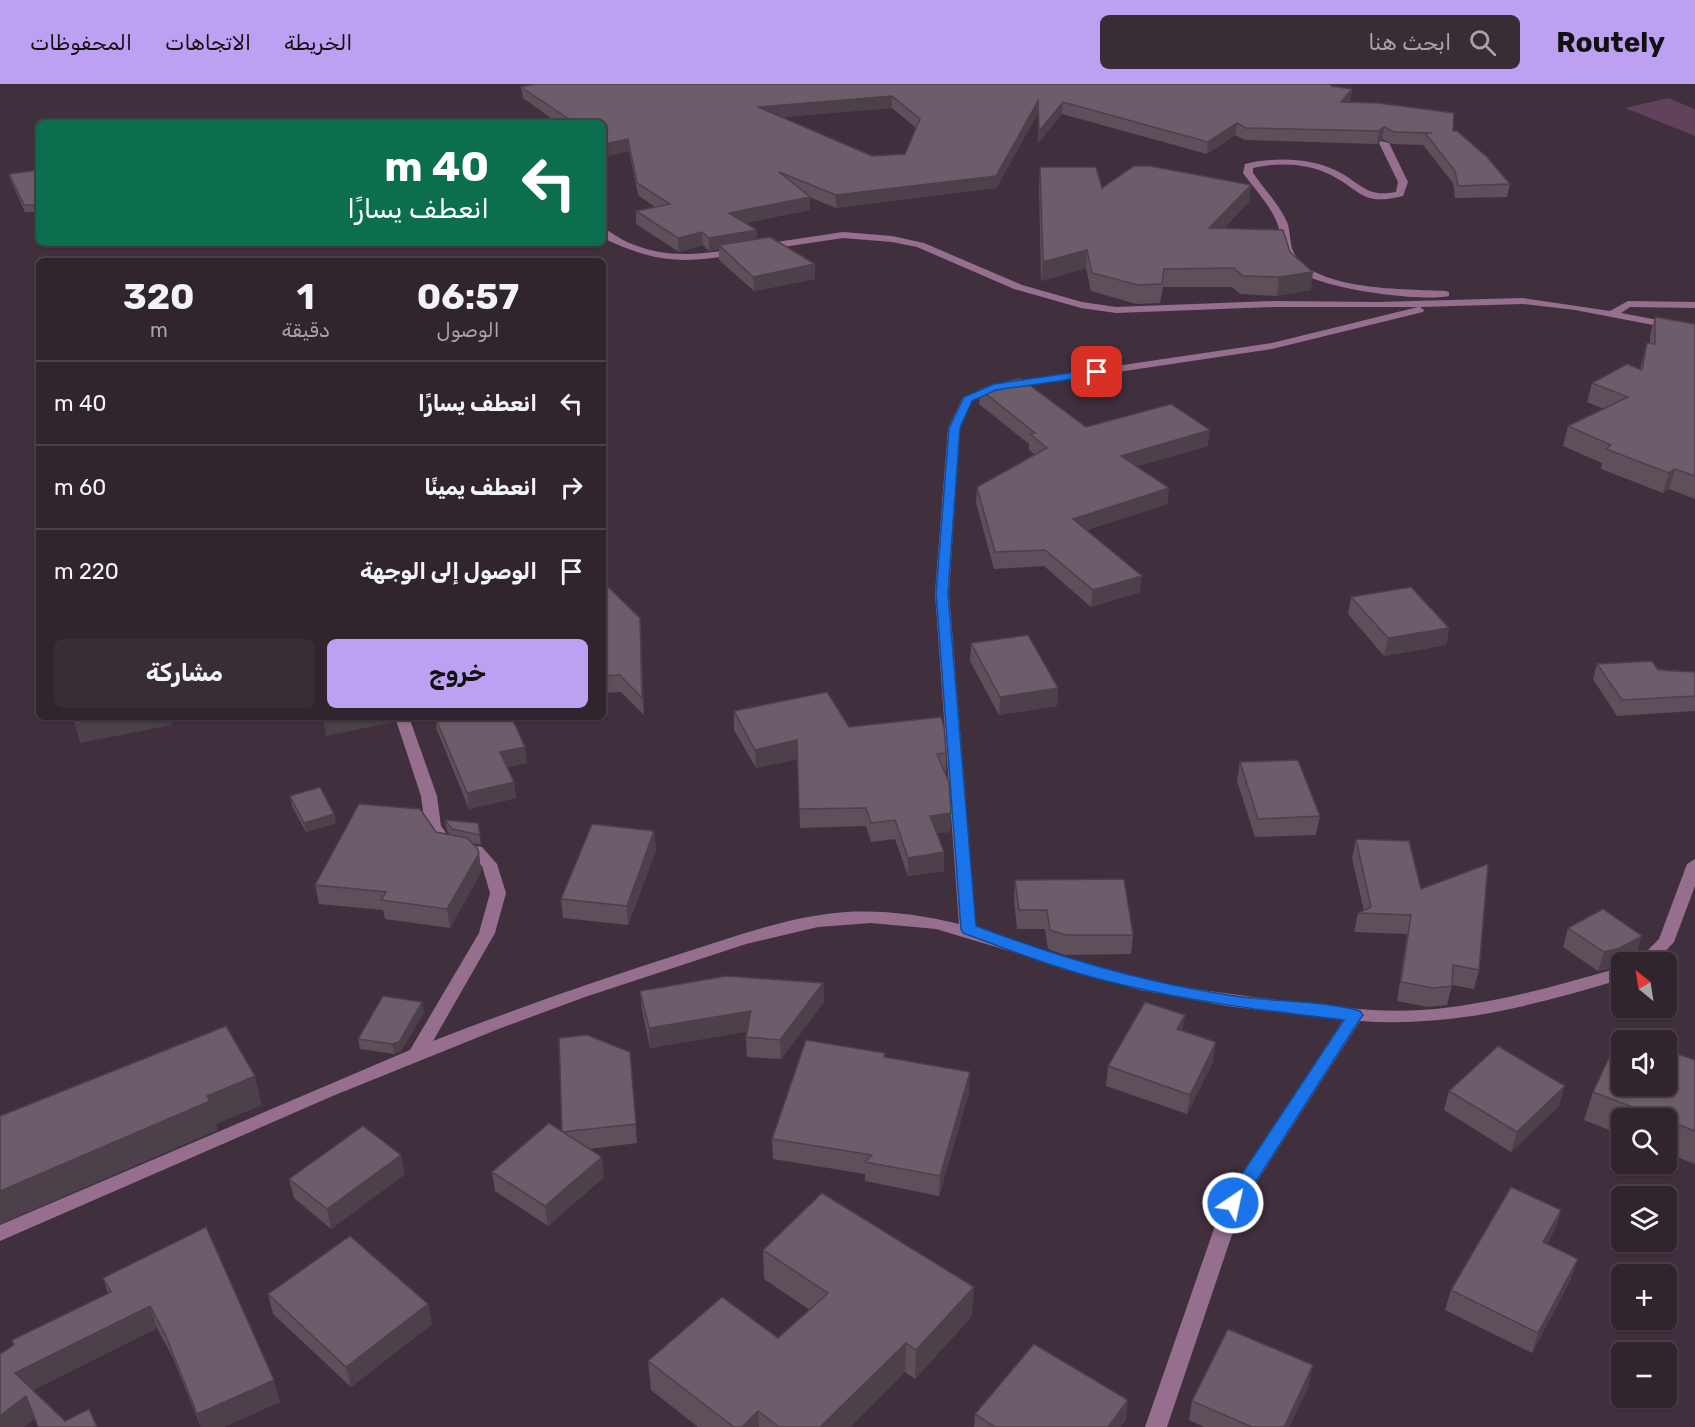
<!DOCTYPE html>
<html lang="ar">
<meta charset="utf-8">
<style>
:root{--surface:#30242e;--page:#382c36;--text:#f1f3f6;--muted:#a8a4aa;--line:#4b414a;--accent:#bca0f2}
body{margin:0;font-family:Rubik,"Noto Naskh Arabic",sans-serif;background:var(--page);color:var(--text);direction:rtl;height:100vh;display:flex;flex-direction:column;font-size:22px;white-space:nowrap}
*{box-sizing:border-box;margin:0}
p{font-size:20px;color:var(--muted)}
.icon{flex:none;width:33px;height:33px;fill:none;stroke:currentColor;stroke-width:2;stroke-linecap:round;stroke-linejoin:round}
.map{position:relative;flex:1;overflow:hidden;direction:ltr}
.side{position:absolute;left:36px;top:174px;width:570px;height:462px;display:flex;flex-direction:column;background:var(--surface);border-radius:9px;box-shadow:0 2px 4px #0004,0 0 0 2px var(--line);direction:rtl}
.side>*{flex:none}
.banner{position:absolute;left:36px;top:36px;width:570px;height:126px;border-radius:9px;box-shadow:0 2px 4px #0004,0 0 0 2px var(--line);direction:rtl;background:#0b6e4f;color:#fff;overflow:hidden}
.needle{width:39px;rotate:330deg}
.buttons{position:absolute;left:1611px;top:868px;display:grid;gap:12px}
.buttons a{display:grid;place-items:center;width:66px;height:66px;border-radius:9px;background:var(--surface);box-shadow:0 2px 4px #0004,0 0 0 2px var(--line);font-size:30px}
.pin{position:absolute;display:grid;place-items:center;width:51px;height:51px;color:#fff;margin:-26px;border-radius:12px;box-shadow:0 3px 9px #0006}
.me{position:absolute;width:66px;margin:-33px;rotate:34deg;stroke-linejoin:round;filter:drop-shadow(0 0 4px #0008)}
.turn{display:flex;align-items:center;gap:21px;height:126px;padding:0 18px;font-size:27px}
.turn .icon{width:78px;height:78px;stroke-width:2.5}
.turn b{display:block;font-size:42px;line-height:51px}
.eta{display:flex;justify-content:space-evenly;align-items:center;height:102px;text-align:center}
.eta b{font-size:36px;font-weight:700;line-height:42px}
.action{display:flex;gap:12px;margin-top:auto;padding:12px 18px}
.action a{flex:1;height:69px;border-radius:9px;background:var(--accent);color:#111;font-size:24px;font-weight:700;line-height:69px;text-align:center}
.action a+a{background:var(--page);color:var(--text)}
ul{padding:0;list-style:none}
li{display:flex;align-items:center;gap:18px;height:84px;padding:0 18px;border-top:2px solid var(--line)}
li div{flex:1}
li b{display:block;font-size:22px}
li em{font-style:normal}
header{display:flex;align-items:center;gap:36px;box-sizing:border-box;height:84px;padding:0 30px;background:var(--accent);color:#111}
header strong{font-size:28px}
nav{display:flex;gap:33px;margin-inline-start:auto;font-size:21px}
.search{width:420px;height:54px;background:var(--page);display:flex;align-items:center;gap:15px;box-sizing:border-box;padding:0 21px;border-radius:9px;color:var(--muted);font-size:22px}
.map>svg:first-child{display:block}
</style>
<header>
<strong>Routely</strong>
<div class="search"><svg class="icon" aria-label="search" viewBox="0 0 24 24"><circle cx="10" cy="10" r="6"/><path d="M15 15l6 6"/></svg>ابحث هنا</div>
<nav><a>الخريطة</a><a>الاتجاهات</a><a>المحفوظات</a></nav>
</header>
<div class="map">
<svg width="1695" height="1343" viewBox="0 0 1695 1343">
<rect width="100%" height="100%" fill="#40303d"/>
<polygon fill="#60425b" points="1668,14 1695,25 1695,52 1625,24"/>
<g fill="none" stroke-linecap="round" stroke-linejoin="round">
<g fill="#966f8f" fill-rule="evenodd">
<path d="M 1381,57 L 1389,59 L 1408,98 L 1403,112 C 1362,122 1363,108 1331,91 C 1308,79 1278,78 1253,84 L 1253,89 C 1264,105 1279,120 1287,138 C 1291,148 1289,160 1294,169 C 1314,207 1407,205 1445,207 L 1449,208 L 1449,212 C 1420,218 1318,205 1296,185 C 1279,171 1284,152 1275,134 C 1267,118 1254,104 1243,89 L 1245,80 C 1274,73 1309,73 1337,87 C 1361,99 1366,114 1396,108 L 1398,98 L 1379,59 Z"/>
<path d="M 603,144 C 610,147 618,154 627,158 C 665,175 699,171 739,164 L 744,167 L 739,170 C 682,180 656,179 603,154 Z"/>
<path d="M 843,148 L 892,152 L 924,159 L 1022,201 L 1082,218 L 1116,223 L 1275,217 L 1378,218 L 1523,214 L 1610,227 L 1628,217 L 1695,218 L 1695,224 L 1630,223 L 1621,229 L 1695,243 L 1695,249 L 1575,226 L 1523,220 L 1420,223 L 1424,226 L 1423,228 L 1272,265 L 997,306 L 972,317 L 960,344 L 949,509 L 976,844 C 1024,858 1071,877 1119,889 C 1177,904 1236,911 1295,918 C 1337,923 1379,929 1422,926 C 1490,921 1556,902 1622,883 L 1622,895 C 1537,921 1449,944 1360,937 L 1242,1121 L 1167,1343 L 1145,1343 L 1223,1119 L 1343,936 L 1227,922 L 1140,906 L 936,845 L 871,839 L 818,843 L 746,860 L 585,913 L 501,944 L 335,1011 L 0,1157 L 0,1141 L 410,966 L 479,849 L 490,809 L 482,782 L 471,771 L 441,765 L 425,742 L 421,712 L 395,633 L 409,633 L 437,712 L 441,742 L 452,757 L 482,763 L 497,780 L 506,809 L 495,849 L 433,957 C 515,925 598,896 683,869 C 736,852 790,832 846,828 C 885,826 922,831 959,840 L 935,509 L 948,344 L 963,313 L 994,300 L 1272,259 L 1418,223 L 1275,223 L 1116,229 L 1081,224 L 1014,205 L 917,163 L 892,158 L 843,154 L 763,166 L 758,163 L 763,160 Z"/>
<polygon points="1695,775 1695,802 1674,858 1654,879 1635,879 1659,855 1687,780"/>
</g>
</g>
<g fill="#5e4f5a" fill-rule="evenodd">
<path d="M 1331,2 L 1352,5 L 1350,17 L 1349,18 L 1453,47 L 1510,100 L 1507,113 L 1455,114 L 1453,99 L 1423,61 L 1392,60 L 1382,55 L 1377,60 L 1245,56 L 1235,51 L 1207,70 L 1062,30 L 1038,59 L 1038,29 L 996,104 L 836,124 L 809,113 L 810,126 L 745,139 L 757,155 L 815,195 L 754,207 L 719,176 L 719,165 L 709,167 L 703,161 L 679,168 L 636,140 L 636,127 L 655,123 L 638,111 L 629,67 L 606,72 L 603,70 L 603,39 L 558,39 L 523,14 L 521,3 ZM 892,24 L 916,44 L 905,70 L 872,72 L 782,33 Z"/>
<polygon points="1040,83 1102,104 1251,101 1249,118 1224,144 1290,168 1311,206 1277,212 1240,210 1232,203 1163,203 1160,219 1136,220 1091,207 1086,184 1041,197 1039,100"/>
<polygon points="39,86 39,128 25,128 11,97 9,90"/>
<polygon points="1655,233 1695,240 1695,415 1669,405 1663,409 1601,385 1602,379 1563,362 1568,342 1604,325 1587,318 1592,299 1640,285 1647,259 1650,260 1650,251"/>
<polygon points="980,305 1086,343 1208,362 1137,382 1169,404 1167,420 1087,446 1140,508 1091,523 1044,482 994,485 976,419 977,403 1035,371 1029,366 1029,360 979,320"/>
<polygon points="603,498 640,534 644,631 621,608 603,609"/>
<polygon points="1351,513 1449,544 1446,561 1384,572 1348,530"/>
<polygon points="971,559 1058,604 1057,622 999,631 970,577"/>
<polygon points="1597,580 1695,588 1695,627 1617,632 1593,595"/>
<polygon points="734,627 849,643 946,669 946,688 944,688 950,748 937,749 944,768 944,787 908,792 895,755 871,758 866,742 800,744 798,675 756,684 734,646"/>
<polygon points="435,633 507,633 527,679 507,683 514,698 516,714 469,725 437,646"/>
<polygon points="1240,678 1320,732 1316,751 1255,753 1237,697"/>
<polygon points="290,712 334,730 336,739 306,748 292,722"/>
<polygon points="445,736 478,739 481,761 472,759 479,769 481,788 450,844 385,835 383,826 319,820 315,801 436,748 450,751 447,746"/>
<polygon points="654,747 656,766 628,841 563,834 561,815"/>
<polygon points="1356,755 1479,886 1474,905 1452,901 1447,921 1428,923 1397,917 1407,850 1354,848 1358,829 1364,827 1352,774"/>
<polygon points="1015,796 1133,851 1131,870 1065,871 1048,865 1045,845 1017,845 1014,815"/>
<polygon points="1568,844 1636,871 1614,883 1598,887 1563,863"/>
<polygon points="823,899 824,918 781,975 747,973 746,953 747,947 650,964 642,926 640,907"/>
<polygon points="424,928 401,967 394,970 360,965 358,955"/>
<polygon points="1185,931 1182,947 1213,978 1187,1030 1106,1002 1108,982"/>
<polygon points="630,968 637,1059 589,1065 604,1093 548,1142 495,1107 492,1088 562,1048"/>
<polygon points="885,973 969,1008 939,1112 865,1097 865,1090 773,1075 772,1055"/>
<polygon points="1695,976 1695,1080 1666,1069 1666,1035 1622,1035 1622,1051 1584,1036 1593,1008"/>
<polygon points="1449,1007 1559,1022 1511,1068 1444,1026"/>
<polygon points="405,1090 331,1145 294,1114 289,1095"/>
<polygon points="1561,1126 1555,1145 1547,1160 1571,1195 1532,1269 1445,1226 1451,1206"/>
<polygon points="206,1143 280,1318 224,1343 201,1343 172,1272 157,1244 33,1306 65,1337 97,1343 35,1334 23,1343 0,1343 108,1209 103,1194"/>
<polygon points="763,1166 972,1232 915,1295 905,1288 850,1343 698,1343 651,1306 648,1277 778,1254 810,1226 764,1195"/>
<polygon points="268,1210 428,1220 432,1240 351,1303 273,1230"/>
<polygon points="1309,1301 1289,1343 1204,1343 1189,1336 1192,1317"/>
<polygon points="975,1330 1126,1336 1120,1343 974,1343"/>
</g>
<g fill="#4c404a">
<polygon points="1352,5 1350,17 1339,30 1341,18"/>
<polygon points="892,12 892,24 758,35 758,23"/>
<polygon points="1038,17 1038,29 996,104 836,124 836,111"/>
<polygon points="1063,18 1062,30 1038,59 1039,47"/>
<polygon points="1237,39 1235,51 1207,70 1208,58"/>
<polygon points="1384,43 1382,55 1377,60 1379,47"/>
<polygon points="628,55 629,67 606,72 605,60"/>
<polygon points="1251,101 1249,118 1207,162 1209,144"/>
<polygon points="810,113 810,126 729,142 729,129"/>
<polygon points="757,146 757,159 719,161 719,165 709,167 709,154"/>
<polygon points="702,148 703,161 679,168 678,154"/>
<polygon points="1087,166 1086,184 1041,197 1043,178"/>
<polygon points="815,180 815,195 754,207 753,193"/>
<polygon points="1313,188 1311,206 1277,212 1279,193"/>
<polygon points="1210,346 1208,362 1120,387 1121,372"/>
<polygon points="1675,385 1669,405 1663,409 1669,389"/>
<polygon points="1169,404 1167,420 1072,451 1073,435"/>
<polygon points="1142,492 1140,508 1091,523 1093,506"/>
<polygon points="640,534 641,551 644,631 642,614"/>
<polygon points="1449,544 1446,561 1384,572 1388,554"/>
<polygon points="1058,604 1057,622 999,631 1000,613"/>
<polygon points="114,633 171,633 172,641 80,659 75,640"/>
<polygon points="323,633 393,633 394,638 326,652"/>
<polygon points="797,656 798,675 756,684 755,666"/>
<polygon points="525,663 527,679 502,684 500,668"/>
<polygon points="514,698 516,714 469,725 467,709"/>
<polygon points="951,729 950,748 930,750 930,732"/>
<polygon points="334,730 336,739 306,748 304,739"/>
<polygon points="654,747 656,766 628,841 627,822"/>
<polygon points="944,768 944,787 908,792 908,774"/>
<polygon points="479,769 481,788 450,844 447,825"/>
<polygon points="1642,852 1636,871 1614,883 1598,887 1604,868"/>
<polygon points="823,899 824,918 781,975 780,956"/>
<polygon points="422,918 424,928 401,967 394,970 392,960"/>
<polygon points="751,927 752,947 650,964 649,944"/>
<polygon points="1185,931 1182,950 1177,945"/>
<polygon points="1216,958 1213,978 1187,1030 1190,1011"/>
<polygon points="970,988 969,1008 939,1112 940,1092"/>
<polygon points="255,992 262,1021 216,1040 218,1046 0,1140 0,1107 207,1012"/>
<polygon points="1565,1002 1559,1022 1511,1068 1517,1048"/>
<polygon points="401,1071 405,1090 331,1145 327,1125"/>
<polygon points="602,1073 604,1093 548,1142 545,1122"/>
<polygon points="1561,1126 1555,1145 1537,1178 1543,1158"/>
<polygon points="1578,1175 1571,1195 1532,1269 1538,1249"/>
<polygon points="974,1203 972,1232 915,1295 916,1266"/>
<polygon points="428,1220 432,1240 351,1303 346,1283"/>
<polygon points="150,1222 157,1244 23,1311 15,1289"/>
<polygon points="906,1259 905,1288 850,1343 820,1343"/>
<polygon points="1313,1281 1309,1301 1289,1343 1284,1343"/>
<polygon points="274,1296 280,1318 224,1343 201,1343 197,1330"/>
<polygon points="26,1312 35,1334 23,1343 0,1343 0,1332"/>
<polygon points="1128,1316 1126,1336 1120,1343 1108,1343"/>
<polygon points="758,1327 759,1343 742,1343"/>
</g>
<g fill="#6d5c69" stroke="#4c404a" stroke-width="1.5" fill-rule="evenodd">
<path d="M 536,0 L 1330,0 L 1331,2 L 1352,5 L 1341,18 L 1378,19 L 1454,29 L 1453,47 L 1457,47 L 1487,73 L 1510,100 L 1458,102 L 1455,87 L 1425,49 L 1432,49 L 1394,48 L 1384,43 L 1379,47 L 1246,44 L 1237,39 L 1208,58 L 1063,18 L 1039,47 L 1038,17 L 996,92 L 836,111 L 779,88 L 810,113 L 729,129 L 757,146 L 709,154 L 702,148 L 678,154 L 636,127 L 670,120 L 637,99 L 628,55 L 605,60 L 603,58 L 603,39 L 575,39 L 521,3 ZM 892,12 L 920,35 L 905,70 L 872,72 L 758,23 Z"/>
<polygon points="1134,82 1150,82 1251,101 1209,144 1283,146 1290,168 1313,188 1279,193 1243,192 1234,184 1164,185 1162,200 1138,201 1092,189 1087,166 1043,178 1040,83 1096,83 1102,104"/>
<polygon points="39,86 39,121 24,121 9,90"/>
<polygon points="770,153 815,180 753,193 719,161"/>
<polygon points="1655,233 1695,240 1695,392 1675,385 1669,389 1606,365 1611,361 1568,342 1628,313 1592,299 1627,280 1642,286 1647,259 1655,260"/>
<polygon points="1020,294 1086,343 1171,320 1210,346 1121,372 1169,404 1073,435 1142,492 1093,506 1045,466 995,468 977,403 1047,364 1030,350 1035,349 980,305"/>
<polygon points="603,498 640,534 642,614 620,591 603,592"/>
<polygon points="1411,503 1449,544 1388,554 1351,513"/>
<polygon points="1028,551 1058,604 1000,613 971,559"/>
<polygon points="1652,577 1658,586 1695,588 1695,612 1622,616 1597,580"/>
<polygon points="827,608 849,643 941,633 944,643 946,669 937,670 949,698 951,729 930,732 944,768 908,774 895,736 871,739 866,724 799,725 797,656 755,666 734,627"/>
<polygon points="74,633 114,633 75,640"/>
<polygon points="435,633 507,633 508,634 512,634 525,663 500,668 514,698 467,709"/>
<polygon points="1298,676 1320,732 1258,735 1240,678"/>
<polygon points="320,703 334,730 304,739 290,712"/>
<polygon points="359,720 420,725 436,748 467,754 477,764 479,769 447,825 381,816 386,808 315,801"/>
<polygon points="445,736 478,739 480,751 452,745"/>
<polygon points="592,740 654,747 627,822 561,815"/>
<polygon points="1356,755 1409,757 1421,805 1488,780 1479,886 1453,881 1452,902 1433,904 1401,898 1411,831 1358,829 1371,823"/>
<polygon points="1124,795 1133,851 1066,851 1050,846 1047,826 1019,826 1015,796"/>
<polygon points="1603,825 1642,852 1620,864 1604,868 1568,844"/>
<polygon points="726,892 823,899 780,956 746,953 751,927 649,944 640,907"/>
<polygon points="383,912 422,918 399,958 392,960 358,955"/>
<polygon points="1145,918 1185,931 1177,945 1216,958 1190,1011 1108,982"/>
<polygon points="226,942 255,992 207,1012 210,1017 0,1107 0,1032"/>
<polygon points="1621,948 1644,957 1622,957 1622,1002 1666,1002 1666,966 1695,976 1695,1047 1666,1036 1666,1035 1664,1035 1593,1008"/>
<polygon points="587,951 630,968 636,1040 562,1048 559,954"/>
<polygon points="806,956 885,969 884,973 970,988 940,1092 865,1078 872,1071 772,1055"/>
<polygon points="1498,962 1565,1002 1517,1048 1449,1007"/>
<polygon points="549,1039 602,1073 545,1122 492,1088"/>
<polygon points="363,1042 401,1071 327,1125 289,1095"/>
<polygon points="1511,1103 1561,1126 1543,1158 1578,1175 1538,1249 1451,1206"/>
<polygon points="822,1109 974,1203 916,1266 906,1259 820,1343 779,1343 758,1327 742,1343 734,1343 648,1277 722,1213 778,1254 828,1209 763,1166"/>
<polygon points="206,1143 274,1296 197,1330 165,1250 150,1222 15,1289 65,1337 89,1325 97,1343 38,1343 26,1312 0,1332 0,1270 14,1261 12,1256 111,1208 103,1194"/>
<polygon points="350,1152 428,1220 346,1283 268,1210"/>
<polygon points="1228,1245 1313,1281 1284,1343 1252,1343 1192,1317"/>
<polygon points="1034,1260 1128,1316 1108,1343 995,1343 975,1330"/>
</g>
<path fill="#1a73e8" stroke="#114b97" stroke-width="1.5" d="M 1097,285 L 1101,286 L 1101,291 L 996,306 L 972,317 L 960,344 L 948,509 L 976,842 C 1058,873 1141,898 1228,911 C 1270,918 1320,916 1360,927 L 1363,931 L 1360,935 L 1239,1124 L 1226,1124 L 1224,1119 L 1226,1114 L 1344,936 C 1268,927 1193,918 1119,900 C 1066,888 1014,868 963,849 L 961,845 L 936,509 L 949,344 L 964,313 L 994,300 Z"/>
</svg>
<div class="buttons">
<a><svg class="needle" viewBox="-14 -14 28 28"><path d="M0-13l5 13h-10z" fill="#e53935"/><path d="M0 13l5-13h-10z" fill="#a8a4aa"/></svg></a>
<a><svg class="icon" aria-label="sound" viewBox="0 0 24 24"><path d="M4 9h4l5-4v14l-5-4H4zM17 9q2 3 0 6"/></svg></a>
<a><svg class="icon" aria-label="search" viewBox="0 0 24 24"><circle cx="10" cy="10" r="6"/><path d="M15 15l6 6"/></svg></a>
<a><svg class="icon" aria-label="layers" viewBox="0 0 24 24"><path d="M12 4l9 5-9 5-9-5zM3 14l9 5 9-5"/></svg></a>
<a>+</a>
<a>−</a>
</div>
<div class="pin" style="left:1097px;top:288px;background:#d93025"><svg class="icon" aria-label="arrive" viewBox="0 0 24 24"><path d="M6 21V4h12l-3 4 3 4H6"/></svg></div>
<svg class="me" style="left:1233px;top:1119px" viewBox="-20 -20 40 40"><circle r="17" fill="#1a73e8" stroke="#fff" stroke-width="3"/><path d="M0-11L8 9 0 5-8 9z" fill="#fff"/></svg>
<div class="banner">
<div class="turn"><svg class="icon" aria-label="left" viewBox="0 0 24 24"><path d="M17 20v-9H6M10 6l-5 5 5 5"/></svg><div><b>40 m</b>انعطف يسارًا</div></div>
</div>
<section class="side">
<div class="eta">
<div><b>06:57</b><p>الوصول</p></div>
<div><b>1</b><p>دقيقة</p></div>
<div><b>320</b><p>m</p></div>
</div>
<ul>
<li><svg class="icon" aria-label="left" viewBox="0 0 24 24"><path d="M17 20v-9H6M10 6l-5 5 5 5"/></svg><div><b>انعطف يسارًا</b></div><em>40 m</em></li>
<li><svg class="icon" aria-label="right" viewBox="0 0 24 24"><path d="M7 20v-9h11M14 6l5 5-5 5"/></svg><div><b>انعطف يمينًا</b></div><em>60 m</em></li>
<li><svg class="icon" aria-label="arrive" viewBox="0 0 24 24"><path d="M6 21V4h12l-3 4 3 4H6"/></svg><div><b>الوصول إلى الوجهة</b></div><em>220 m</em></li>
</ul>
<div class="action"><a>خروج</a><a>مشاركة</a></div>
</section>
</div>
